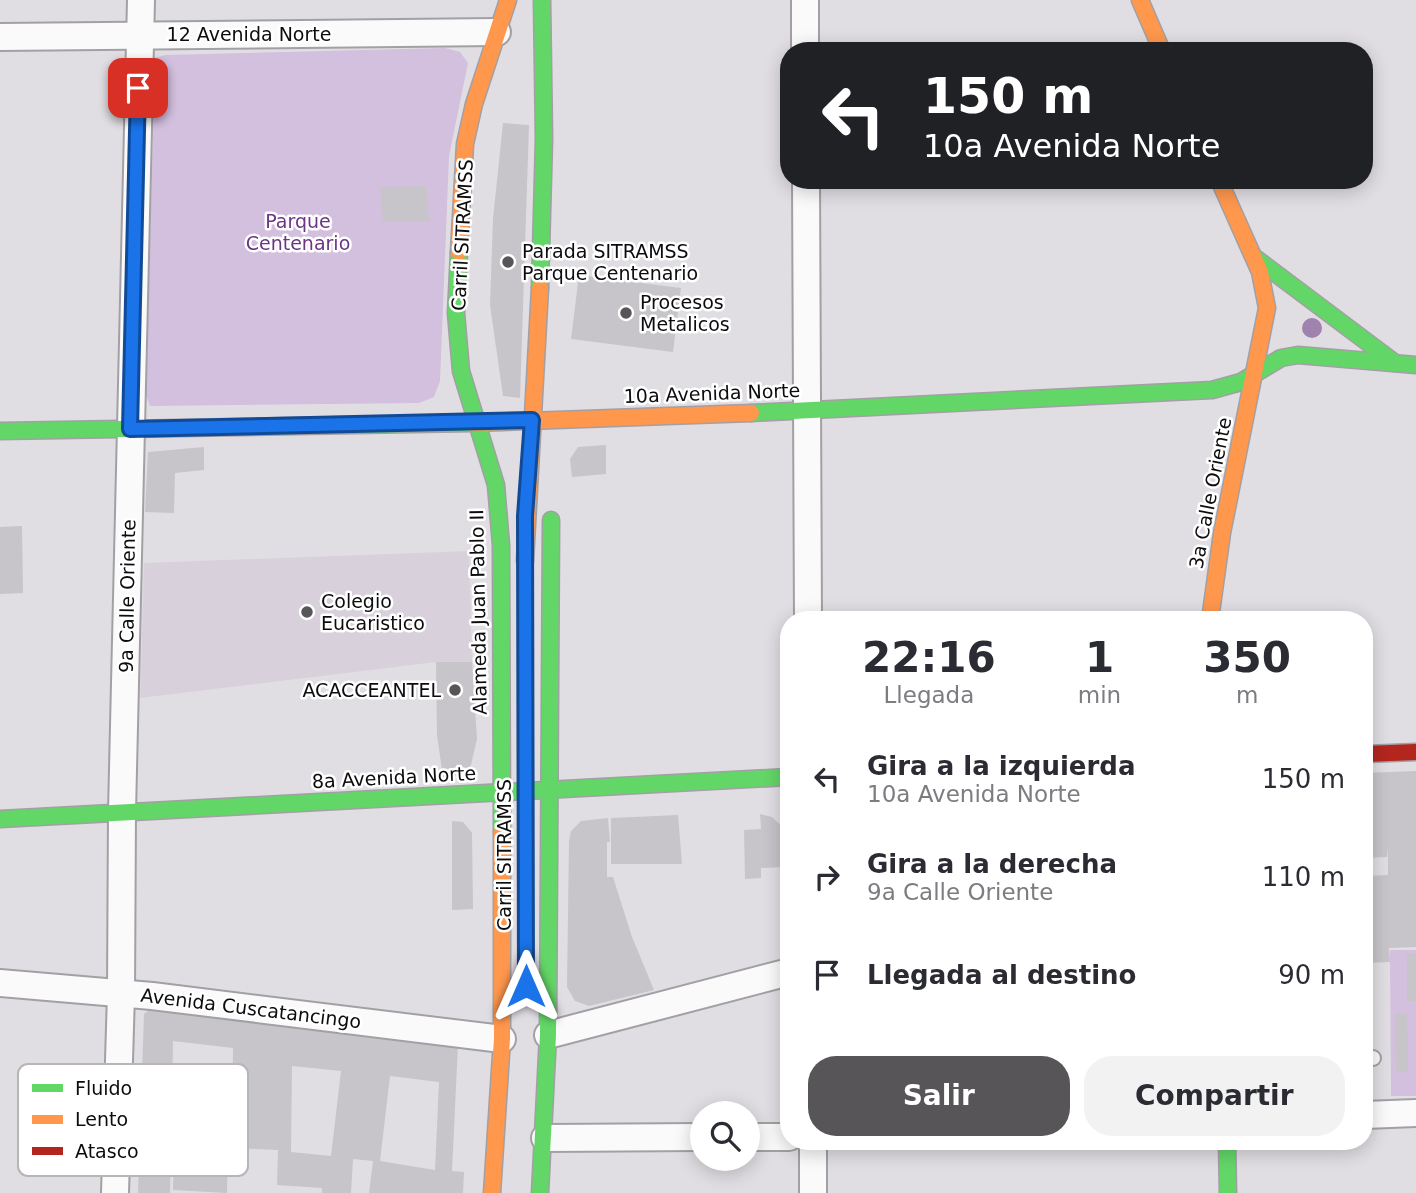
<!DOCTYPE html>
<html lang="es">
<style>
:root{--surface:#fff;--page:#f2f2f3;--text:#2b2b33;--muted:#7c7c81;--accent:#575558}
body{margin:0;font-family:"DejaVu Sans",sans-serif;background:var(--page);color:var(--text);height:100vh;display:flex;flex-direction:column;font-size:26px;white-space:nowrap}
*{box-sizing:border-box;margin:0}
p{font-size:23px;color:var(--muted)}
.icon{flex:none;width:38px;height:38px;fill:none;stroke:currentColor;stroke-width:2;stroke-linecap:round;stroke-linejoin:round}
.map{position:relative;flex:1;overflow:hidden}
.details{position:absolute;left:780px;top:611px;width:593px;height:539px;display:flex;flex-direction:column;background:var(--surface);border-radius:28px;box-shadow:0 4px 18px #0003}
.details>*{flex:none}
.guide{position:absolute;left:780px;top:42px;width:593px;height:147px;border-radius:28px;box-shadow:0 4px 18px #0003;background:#202124;color:#fff;overflow:hidden}
.fabs{position:absolute;left:690px;top:1101px;display:grid;gap:14px}
.fabs a{display:grid;place-items:center;width:70px;height:70px;border-radius:50%;background:var(--surface);box-shadow:0 4px 18px #0003;font-size:35px}
.pin{position:absolute;display:grid;place-items:center;width:60px;height:60px;color:#fff;margin:-30px;border-radius:14px;box-shadow:0 4px 10px #0006}
.me{position:absolute;width:77px;margin:-38px;rotate:0deg;stroke-linejoin:round;filter:drop-shadow(0 0 5px #0008)}
.turn{display:flex;align-items:center;gap:24px;height:147px;padding:0 28px;font-size:32px}
.turn .icon{width:91px;height:91px;stroke-width:2.5}
.turn b{display:block;font-size:49px;line-height:60px}
.eta{display:flex;justify-content:space-evenly;align-items:center;height:119px;text-align:center}
.eta b{font-size:42px;font-weight:700;line-height:49px}
.action{display:flex;gap:14px;margin-top:auto;padding:14px 28px}
.action a{flex:1;height:80px;border-radius:28px;background:var(--accent);color:#fff;font-size:28px;font-weight:700;line-height:80px;text-align:center}
.action a+a{background:var(--page);color:var(--text)}
ul{padding:0;list-style:none}
li{display:flex;align-items:center;gap:21px;height:98px;padding:0 28px}
li div{flex:1}
li b{display:block;font-size:26px}
li em{font-style:normal}
.map>svg:first-child{display:block}
</style>
<div class="map">
<svg width="1416" height="1193" viewBox="0 0 1416 1193">
<rect width="100%" height="100%" fill="#e1dee3"/>
<polygon fill="#d8d1db" points="469,551 472,662 436,662 140,698 144,563"/>
<g fill="#d3bfde">
<polygon points="445,48 460,52 468,63 449,156 440,381 434,397 419,403 150,406 146,395 155,58 165,55"/>
<polygon points="1390,950 1416,950 1416,1096 1391,1096"/>
</g>
<g fill="#c7c5c9" fill-rule="evenodd">
<polygon points="503,123 529,125 520,398 503,396 490,305 493,219"/>
<polygon points="426,186 429,221 383,222 380,187"/>
<polygon points="579,275 681,288 673,352 571,339"/>
<polygon points="606,445 606,474 572,477 570,459 578,447"/>
<polygon points="204,447 204,470 175,473 174,513 145,512 148,452"/>
<polygon points="22,526 23,593 0,594 0,527"/>
<polygon points="436,662 472,662 477,739 471,765 463,774 443,777 437,735"/>
<polygon points="1416,771 1416,947 1389,948 1390,962 1365,963 1365,876 1388,875 1388,848 1387,857 1365,858 1365,773"/>
<polygon points="760,814 772,817 783,827 784,867 761,868 761,878 745,879 744,830 761,829"/>
<polygon points="678,815 682,864 611,864 611,818"/>
<polygon points="608,818 610,842 607,842 607,877 613,877 632,937 654,990 589,1006 575,1001 567,987 569,841 571,831 581,821"/>
<polygon points="452,821 463,822 472,833 473,909 452,910"/>
<polygon points="1407,953 1416,954 1416,1001 1407,1001"/>
<path d="M 152,1008 L 458,1045 L 452,1171 L 464,1172 L 463,1193 L 369,1193 L 373,1161 L 353,1159 L 351,1193 L 322,1193 L 322,1188 L 277,1185 L 278,1150 L 232,1148 L 233,1048 L 173,1041 L 170,1193 L 138,1193 L 144,1014 ZM 292,1066 L 341,1071 L 331,1156 L 291,1152 ZM 390,1076 L 439,1082 L 435,1170 L 380,1161 Z"/>
<polygon points="1395,1014 1407,1014 1408,1072 1396,1072"/>
<polygon points="174,1146 228,1147 227,1193 173,1190"/>
</g>
<g fill="none" stroke-linecap="round" stroke-linejoin="round">
<g stroke="#a2a0a4" stroke-width="18">
<polyline id="lane" points="1365,1058 1373,1058"/>
</g>
<g stroke="#a2a0a4" stroke-width="30">
<g id="street">
<polyline points="805,0 805,51"/>
<polyline points="0,37 497,32"/>
<polyline points="806,180 808,620"/>
<polyline points="0,983 152,996 502,1039"/>
<polyline points="548,1035 789,972"/>
<polyline points="1365,1115 1416,1113"/>
<polyline points="747,1137 789,1137"/>
<polyline points="545,1138 702,1137"/>
<polyline points="813,1141 813,1193"/>
<polyline points="115,1193 121,994 122,812 141,0"/>
</g>
</g>
<g stroke="#a2a0a4" stroke-width="19">
<g id="fast">
<polyline points="459,252 456,313 461,371 496,485 501,545 502,832"/>
<polyline points="1254,257 1395,363"/>
<polyline points="540,288 544,139 542,0"/>
<polyline points="751,413 1212,390 1241,382 1281,358 1298,355 1416,365"/>
<polyline points="0,431 472,423"/>
<polyline points="0,819 789,777"/>
<polyline points="1227,1141 1228,1193"/>
<polyline points="540,1193 548,1035 551,520"/>
</g>
</g>
<g stroke="#a2a0a4" stroke-width="19">
<g id="slow">
<polyline points="1140,0 1162,51"/>
<polyline points="459,252 465,144 474,104 508,0"/>
<polyline points="472,423 751,413"/>
<polyline points="525,561 540,288"/>
<polyline points="1210,620 1222,533 1267,308 1260,272 1219,180"/>
<polyline points="492,1193 502,1039 502,832"/>
</g>
</g>
<g stroke="#a2a0a4" stroke-width="19">
<polyline id="jam" points="1365,754 1416,752"/>
</g>
<use href="#lane" stroke="#fafafb" stroke-width="14"/>
<use href="#street" stroke="#fafafb" stroke-width="26"/>
<use href="#fast" stroke="#63d668" stroke-width="16"/>
<use href="#slow" stroke="#ff974d" stroke-width="16"/>
<use href="#jam" stroke="#b3261e" stroke-width="16"/>
</g>
<circle fill="#a082af" cx="1312" cy="328" r="10"/>
<g fill="none" stroke-linecap="round" stroke-linejoin="round">
<g stroke="#114b97" stroke-width="18">
<polyline id="route" points="138,88 130,429 532,420 525,516 526,986"/>
</g>
<use href="#route" stroke="#1a73e8" stroke-width="12"/>
</g>
<g fill="#575558" stroke="#fff" stroke-width="2.5">
<circle cx="508" cy="262" r="7"/>
<circle cx="626" cy="313" r="7"/>
<circle cx="307" cy="612" r="7"/>
<circle cx="455" cy="690" r="7"/>
</g>
<g text-anchor="middle" dominant-baseline="central" stroke-width="5" stroke-linejoin="round" paint-order="stroke">
<g font-size="19" fill="#0c0b0d" stroke="#fff">
<text x="249" y="34">12 Avenida Norte</text>
<text transform="translate(462 235) rotate(-87)">Carril SITRAMSS</text>
<text transform="translate(712 393) rotate(-2)">10a Avenida Norte</text>
<text transform="translate(1210 493) rotate(-79)">3a Calle Oriente</text>
<text transform="translate(127 596) rotate(-89)">9a Calle Oriente</text>
<text transform="translate(478 612) rotate(-91)">Alameda Juan Pablo II</text>
<text transform="translate(394 777) rotate(-3)">8a Avenida Norte</text>
<text transform="translate(504 855) rotate(-90)">Carril SITRAMSS</text>
<text transform="translate(251 1008) rotate(7)">Avenida Cuscatancingo</text>
</g>
<g font-size="19" fill="#6b3684" stroke="#fff">
<text x="298" y="221">Parque<tspan x="298" dy="22">Centenario</tspan></text>
</g>
<g font-size="19" fill="#0c0b0d" stroke="#fff" text-anchor="start">
<text x="522" y="251">Parada SITRAMSS<tspan x="522" dy="22">Parque Centenario</tspan></text>
<text x="640" y="302">Procesos<tspan x="640" dy="22">Metalicos</tspan></text>
<text x="321" y="601">Colegio<tspan x="321" dy="22">Eucaristico</tspan></text>
<text x="441" y="690" text-anchor="end">ACACCEANTEL</text>
</g>
</g>
<rect x="18" y="1064" width="230" height="112" rx="10" fill="#fff" stroke="#b6b6b6" stroke-width="2"/>
<rect x="32" y="1084" width="31" height="8" fill="#63d668"/>
<rect x="32" y="1115" width="31" height="9" fill="#ff974d"/>
<rect x="32" y="1147" width="31" height="8" fill="#b3261e"/>
<g font-size="19" fill="#0c0b0d">
<text x="75" y="1095">Fluido</text>
<text x="75" y="1126">Lento</text>
<text x="75" y="1158">Atasco</text>
</g>
</svg>
<div class="fabs">
<a><svg class="icon" aria-label="search" viewBox="0 0 24 24"><circle cx="10" cy="10" r="6"/><path d="M15 15l6 6"/></svg></a>
</div>
<div class="pin" style="left:138px;top:88px;background:#d93025"><svg class="icon" aria-label="arrive" viewBox="0 0 24 24"><path d="M6 21V4h12l-3 4 3 4H6"/></svg></div>
<svg class="me" style="left:526px;top:986px" viewBox="-20 -20 40 40"><path d="M0-17L14 15 0 8-14 15z" fill="#1a73e8" stroke="#fff" stroke-width="4"/></svg>
<div class="guide">
<div class="turn"><svg class="icon" aria-label="left" viewBox="0 0 24 24"><path d="M17 20v-9H6M10 6l-5 5 5 5"/></svg><div><b>150 m</b>10a Avenida Norte</div></div>
</div>
<section class="details">
<div class="eta">
<div><b>22:16</b><p>Llegada</p></div>
<div><b>1</b><p>min</p></div>
<div><b>350</b><p>m</p></div>
</div>
<ul>
<li><svg class="icon" aria-label="left" viewBox="0 0 24 24"><path d="M17 20v-9H6M10 6l-5 5 5 5"/></svg><div><b>Gira a la izquierda</b><p>10a Avenida Norte</p></div><em>150 m</em></li>
<li><svg class="icon" aria-label="right" viewBox="0 0 24 24"><path d="M7 20v-9h11M14 6l5 5-5 5"/></svg><div><b>Gira a la derecha</b><p>9a Calle Oriente</p></div><em>110 m</em></li>
<li><svg class="icon" aria-label="arrive" viewBox="0 0 24 24"><path d="M6 21V4h12l-3 4 3 4H6"/></svg><div><b>Llegada al destino</b></div><em>90 m</em></li>
</ul>
<div class="action"><a>Salir</a><a>Compartir</a></div>
</section>
</div>
